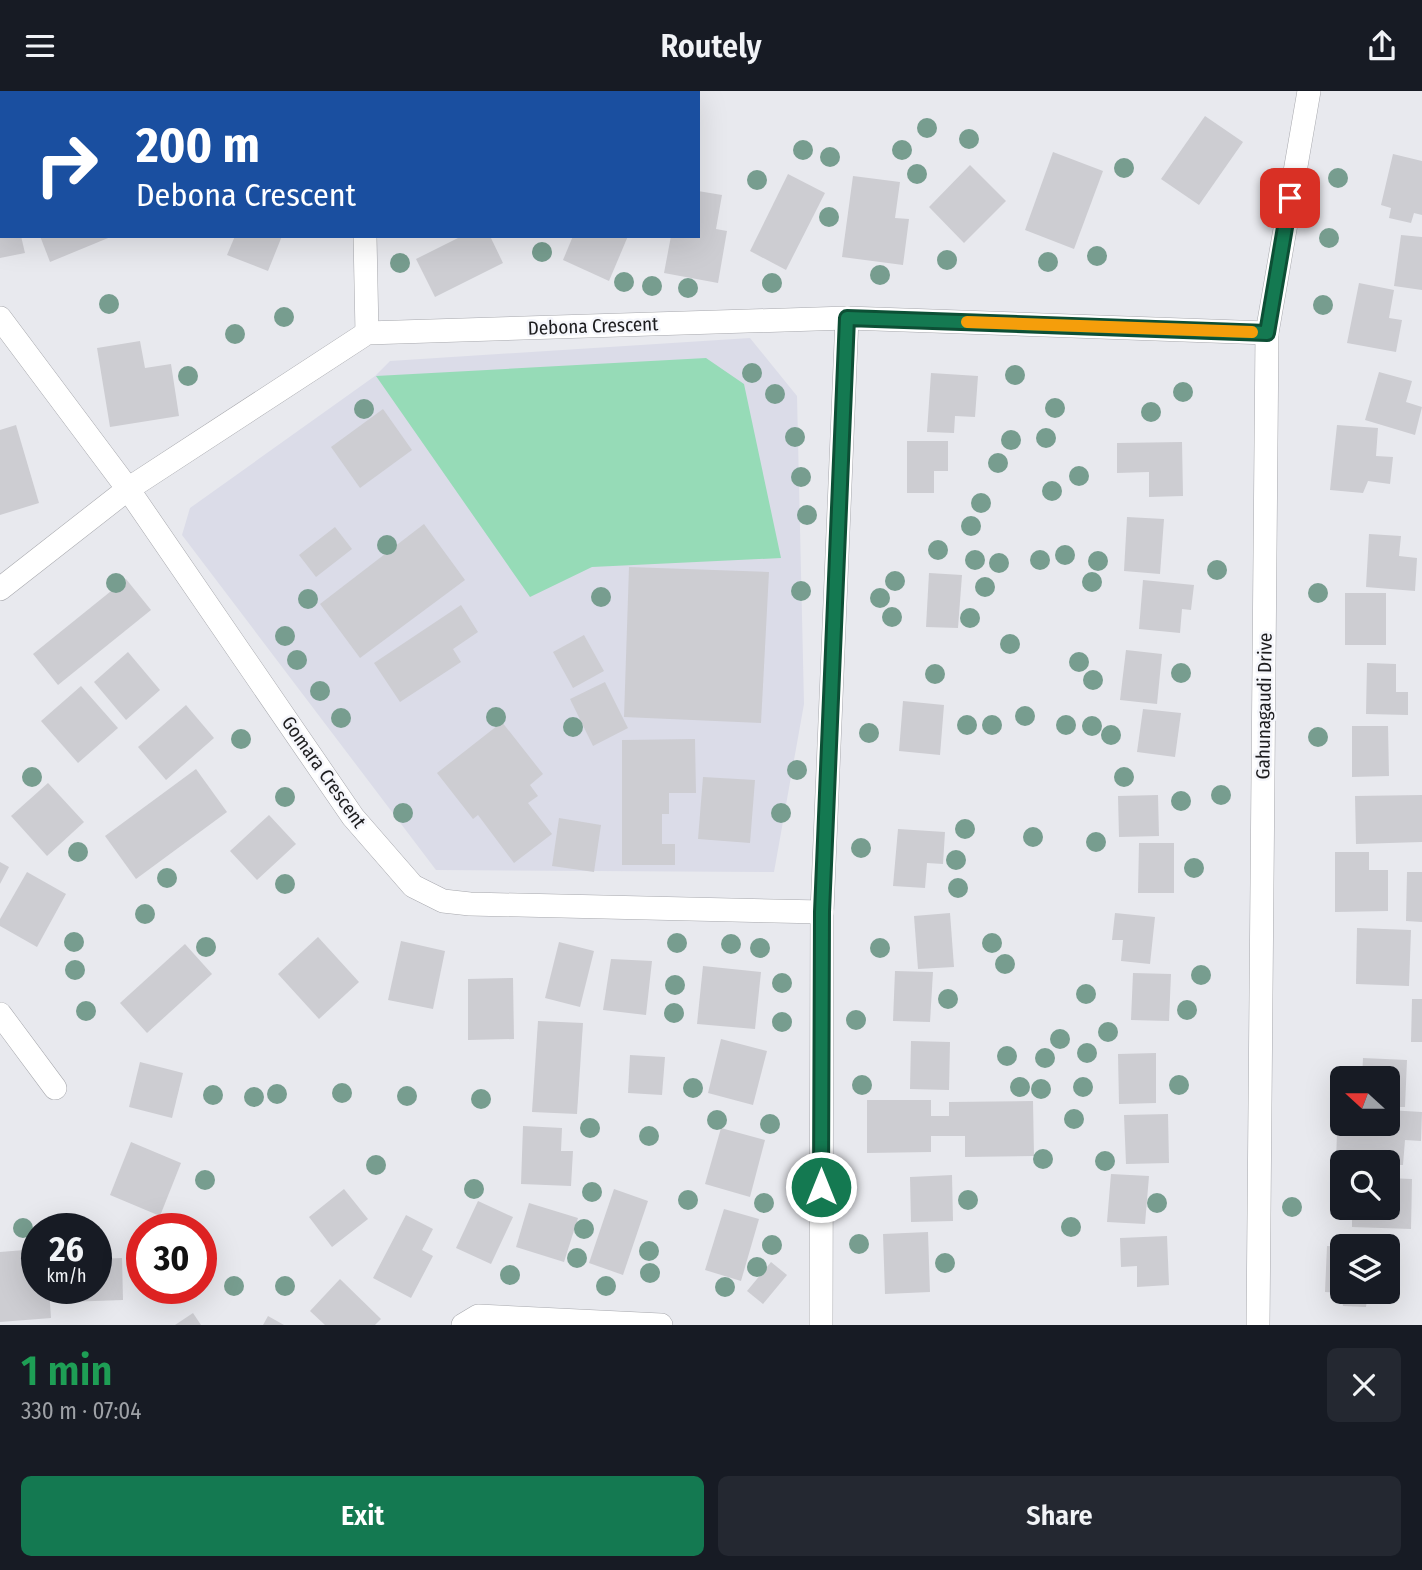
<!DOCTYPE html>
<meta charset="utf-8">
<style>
:root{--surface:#171b24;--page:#242831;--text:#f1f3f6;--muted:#9ea1a6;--accent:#147951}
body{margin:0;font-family:"Fira Sans Condensed",sans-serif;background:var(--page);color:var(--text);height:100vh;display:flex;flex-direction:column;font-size:26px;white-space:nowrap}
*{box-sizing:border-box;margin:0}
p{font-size:23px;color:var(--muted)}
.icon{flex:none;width:38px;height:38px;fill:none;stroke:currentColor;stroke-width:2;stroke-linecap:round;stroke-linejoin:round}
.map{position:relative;height:1234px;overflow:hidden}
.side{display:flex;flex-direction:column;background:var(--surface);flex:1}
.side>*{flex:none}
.top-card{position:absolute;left:0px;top:0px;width:700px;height:147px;box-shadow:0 7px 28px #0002;background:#1a4fa0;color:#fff;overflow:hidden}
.needle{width:46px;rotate:291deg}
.controls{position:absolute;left:1330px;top:975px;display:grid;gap:14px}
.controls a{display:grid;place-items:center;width:70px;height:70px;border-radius:10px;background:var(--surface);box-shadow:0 7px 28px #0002;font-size:35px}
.speed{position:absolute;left:21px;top:1122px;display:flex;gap:14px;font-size:35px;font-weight:700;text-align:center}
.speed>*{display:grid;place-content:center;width:91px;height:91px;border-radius:50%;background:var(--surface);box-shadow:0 7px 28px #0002;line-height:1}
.speed small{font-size:18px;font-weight:400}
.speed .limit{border:10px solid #d22;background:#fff;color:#111}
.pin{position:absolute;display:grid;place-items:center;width:60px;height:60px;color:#fff;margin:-30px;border-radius:14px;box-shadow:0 4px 10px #0006}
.me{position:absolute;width:77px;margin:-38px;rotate:0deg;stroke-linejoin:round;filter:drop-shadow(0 0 5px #0008)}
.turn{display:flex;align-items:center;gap:24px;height:147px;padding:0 21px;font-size:32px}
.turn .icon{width:91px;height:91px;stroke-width:2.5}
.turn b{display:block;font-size:49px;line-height:60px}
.round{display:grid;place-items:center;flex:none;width:74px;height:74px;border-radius:10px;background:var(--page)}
.headline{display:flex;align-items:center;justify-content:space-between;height:119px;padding:0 21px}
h1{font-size:42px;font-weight:600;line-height:52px;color:#1e9e55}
.primary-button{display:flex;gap:14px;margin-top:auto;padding:14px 21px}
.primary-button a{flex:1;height:80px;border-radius:10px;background:var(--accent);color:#fff;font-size:28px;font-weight:600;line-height:80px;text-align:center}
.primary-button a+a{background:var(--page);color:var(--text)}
header{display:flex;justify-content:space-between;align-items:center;height:91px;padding:0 21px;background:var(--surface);font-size:32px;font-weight:600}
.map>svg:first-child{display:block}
</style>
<header><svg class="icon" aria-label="menu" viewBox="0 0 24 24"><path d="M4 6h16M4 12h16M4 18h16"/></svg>Routely<svg class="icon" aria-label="share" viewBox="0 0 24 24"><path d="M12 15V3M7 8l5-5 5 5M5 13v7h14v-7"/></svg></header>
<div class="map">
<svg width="1422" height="1234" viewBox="0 0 1422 1234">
<rect width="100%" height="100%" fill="#e8e9ee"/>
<polygon fill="#dbdce8" points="750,247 797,305 804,613 774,781 436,779 182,444 190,417 375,285 390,270"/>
<polygon fill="#96dbb7" points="706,267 744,293 781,467 592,476 530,506 376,285"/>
<g fill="#cdcdd2">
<polygon points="1205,25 1243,51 1199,114 1161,88"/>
<polygon points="1053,61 1103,80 1074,158 1025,139"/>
<polygon points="1393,63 1422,70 1422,124 1414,122 1411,132 1389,127 1391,117 1381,114"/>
<polygon points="970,74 1006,110 964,152 929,116"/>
<polygon points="788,83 825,102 786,179 750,160"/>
<polygon points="853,85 900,91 895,127 909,128 903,174 842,166"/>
<polygon points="698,100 722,104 716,138 727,140 718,192 664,182 671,145 698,145"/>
<polygon points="1401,144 1422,146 1422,199 1394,195"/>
<polygon points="0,145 21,145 25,162 0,167"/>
<polygon points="40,145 113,145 50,171"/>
<polygon points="235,145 282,145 268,180 227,164"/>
<polygon points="462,145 490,145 503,172 435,206 416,168"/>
<polygon points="573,145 628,145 609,190 563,169"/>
<polygon points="1359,192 1394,199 1389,227 1402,229 1396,261 1347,252"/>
<polygon points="140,250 145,277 171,273 179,325 110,336 97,257"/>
<polygon points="1379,281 1412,290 1406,311 1422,316 1415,344 1365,329"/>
<polygon points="931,282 978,285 975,326 955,325 954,342 927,341"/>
<polygon points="383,318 412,359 360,397 331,356"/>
<polygon points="16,334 39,412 0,424 0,339"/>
<polygon points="1337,334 1378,337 1376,365 1393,366 1390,393 1368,390 1363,402 1330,399"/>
<polygon points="907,350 948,350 948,380 934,380 934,402 907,402"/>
<polygon points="1182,351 1183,405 1149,406 1149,381 1117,382 1117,352"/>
<polygon points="1127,426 1164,428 1160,483 1124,480"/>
<polygon points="424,433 465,489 360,567 320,513"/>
<polygon points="335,436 352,458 316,486 299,464"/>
<polygon points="1369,443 1401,445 1399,465 1417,467 1415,500 1366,496"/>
<polygon points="629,476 769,481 761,632 624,626"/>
<polygon points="929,482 962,484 958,537 926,536"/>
<polygon points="126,488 151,519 58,594 33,563"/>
<polygon points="1143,489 1194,494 1191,519 1182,518 1180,542 1139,538"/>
<rect x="1345" y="502" width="41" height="52"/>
<polygon points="461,514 478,541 453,558 461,571 400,611 374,572"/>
<polygon points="584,544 604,580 573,597 553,561"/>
<polygon points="1126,559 1162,563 1157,613 1120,609"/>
<polygon points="128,561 160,599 126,629 94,591"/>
<polygon points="1367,572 1396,573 1396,601 1408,601 1408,624 1366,623"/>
<polygon points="605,591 628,637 593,655 570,608"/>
<polygon points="81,595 118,637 78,672 41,630"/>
<polygon points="903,610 944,614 940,664 899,660"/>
<polygon points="186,614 214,647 166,689 138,656"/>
<polygon points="1143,618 1181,622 1175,666 1137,661"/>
<polygon points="502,631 543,683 530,694 538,705 528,712 552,743 514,772 478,724 473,728 437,682"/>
<polygon points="1352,635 1388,635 1389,685 1352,686"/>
<polygon points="695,648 696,702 669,702 669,723 662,723 662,753 675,753 675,774 622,774 622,649"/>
<polygon points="196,678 227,721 136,788 105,745"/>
<polygon points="703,686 755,689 750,752 698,748"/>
<polygon points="48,692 84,731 47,765 11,725"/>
<polygon points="1158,704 1159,745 1119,746 1118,705"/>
<polygon points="1422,704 1422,751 1356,753 1355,705"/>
<polygon points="269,724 296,753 257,789 230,760"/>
<polygon points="559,727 601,734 594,781 552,775"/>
<polygon points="898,738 945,741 943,773 927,772 925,797 893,795"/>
<polygon points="1139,752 1174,752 1174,802 1138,802"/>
<polygon points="1335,761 1369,761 1369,779 1388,779 1388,820 1335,821"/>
<polygon points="0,771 9,776 0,793"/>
<polygon points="27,781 66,803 37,856 0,835 0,828"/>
<polygon points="1407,781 1422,781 1422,831 1406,830"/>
<polygon points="950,822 954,876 918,878 914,825"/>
<polygon points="1115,822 1155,826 1150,873 1121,870 1123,849 1112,849"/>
<polygon points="1357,837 1411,839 1409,895 1356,893"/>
<polygon points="318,846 359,891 319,928 278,883"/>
<polygon points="401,850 445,860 433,918 388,909"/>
<polygon points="559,851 594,860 580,916 545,907"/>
<polygon points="185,853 212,883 147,942 120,912"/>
<polygon points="611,868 652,870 646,924 603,919"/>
<polygon points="703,875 761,881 755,938 697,933"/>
<polygon points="895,880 933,881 930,931 893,930"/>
<polygon points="1133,882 1171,883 1169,930 1131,929"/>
<polygon points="513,887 514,948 468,949 468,888"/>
<polygon points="1412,908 1422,908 1422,951 1411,951"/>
<polygon points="538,930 583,932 577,1023 532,1021"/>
<polygon points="721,948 767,960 753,1014 708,1002"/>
<polygon points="911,950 950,951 949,999 910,998"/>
<polygon points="1156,962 1156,1012 1119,1013 1118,963"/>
<polygon points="630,964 665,966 662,1004 628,1002"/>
<polygon points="1363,967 1407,969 1405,1016 1388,1016 1388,987 1362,987"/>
<polygon points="140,971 183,982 172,1027 129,1016"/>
<polygon points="867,1009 931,1009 931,1025 949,1025 949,1011 1033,1010 1034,1065 965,1066 965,1045 931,1045 931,1061 867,1062"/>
<polygon points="1388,1019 1422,1021 1421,1050 1405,1049 1403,1074 1388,1074 1388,1071 1336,1071 1337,1041 1365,1042 1366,1032 1388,1032"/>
<polygon points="1168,1023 1169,1072 1126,1073 1124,1024"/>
<polygon points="523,1035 562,1037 561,1060 573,1060 571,1095 521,1093"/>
<polygon points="721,1037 765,1049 750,1106 705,1093"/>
<polygon points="131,1051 181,1072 160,1125 110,1104"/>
<polygon points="1111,1083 1149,1085 1145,1133 1107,1131"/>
<polygon points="952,1084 953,1130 911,1131 910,1086"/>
<polygon points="1388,1087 1412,1088 1411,1138 1352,1136 1352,1116 1388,1116"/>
<polygon points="344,1098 368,1128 332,1156 309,1126"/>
<polygon points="614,1098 648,1110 623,1184 589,1172"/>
<polygon points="478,1110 513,1126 491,1173 456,1157"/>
<polygon points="529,1112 578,1127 564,1171 516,1156"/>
<polygon points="724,1118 759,1128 741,1190 705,1179"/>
<polygon points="406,1124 433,1138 422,1159 433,1165 411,1207 373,1187"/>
<polygon points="928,1141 930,1201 885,1203 883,1143"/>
<polygon points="1167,1145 1169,1194 1137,1196 1137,1175 1121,1176 1120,1147"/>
<polygon points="1327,1155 1342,1156 1342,1200 1377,1200 1376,1209 1367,1209 1366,1216 1343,1215 1340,1202 1325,1201"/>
<polygon points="37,1158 37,1197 49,1197 51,1227 0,1231 0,1161"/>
<polygon points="122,1167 123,1209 66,1211 66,1197 96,1197 96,1168"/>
<polygon points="771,1171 787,1184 763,1213 747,1200"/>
<polygon points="340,1188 381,1228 375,1234 325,1234 310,1220"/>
<polygon points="193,1222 201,1234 175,1234"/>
<polygon points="268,1225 284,1234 263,1234"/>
</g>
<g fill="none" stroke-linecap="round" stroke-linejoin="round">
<g stroke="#a7a8ad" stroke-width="24">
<g id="street">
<polyline points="362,0 362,2"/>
<polyline points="365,145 367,242"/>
<polyline points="0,227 128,398 353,726 413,795 443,810 470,813 822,821"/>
<polyline points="0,498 128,398 367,242 847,227 1267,242"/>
<polyline points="0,923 55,997"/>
<polyline points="463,1234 478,1225 661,1234"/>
<polyline points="821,1234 822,821 847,227"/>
<polyline points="1258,1234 1267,242 1309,0"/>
</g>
</g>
<use href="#street" stroke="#fff" stroke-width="23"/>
</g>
<g fill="#779d8f">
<circle cx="927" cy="37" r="10"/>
<circle cx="969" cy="48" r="10"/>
<circle cx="803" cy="59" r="10"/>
<circle cx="902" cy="59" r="10"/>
<circle cx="830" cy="66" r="10"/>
<circle cx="1124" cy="77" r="10"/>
<circle cx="917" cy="83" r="10"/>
<circle cx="1338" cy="87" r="10"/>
<circle cx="757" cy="89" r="10"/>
<circle cx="829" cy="126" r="10"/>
<circle cx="1329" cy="147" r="10"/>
<circle cx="542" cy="161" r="10"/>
<circle cx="1097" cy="165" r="10"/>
<circle cx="947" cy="169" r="10"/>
<circle cx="1048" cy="171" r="10"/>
<circle cx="400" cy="172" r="10"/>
<circle cx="880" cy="184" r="10"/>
<circle cx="624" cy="191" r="10"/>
<circle cx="772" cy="192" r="10"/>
<circle cx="652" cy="195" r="10"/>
<circle cx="688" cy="197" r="10"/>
<circle cx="109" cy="213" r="10"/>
<circle cx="1323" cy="214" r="10"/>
<circle cx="284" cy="226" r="10"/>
<circle cx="235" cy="243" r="10"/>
<circle cx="752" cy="282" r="10"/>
<circle cx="1015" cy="284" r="10"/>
<circle cx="188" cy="285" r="10"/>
<circle cx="1183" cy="301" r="10"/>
<circle cx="775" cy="303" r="10"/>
<circle cx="1055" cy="317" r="10"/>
<circle cx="364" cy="318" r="10"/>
<circle cx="1151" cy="321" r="10"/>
<circle cx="795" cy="346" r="10"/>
<circle cx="1046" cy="347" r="10"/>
<circle cx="1011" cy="349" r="10"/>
<circle cx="998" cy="372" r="10"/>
<circle cx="1079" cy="385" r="10"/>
<circle cx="801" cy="386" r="10"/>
<circle cx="1052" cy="400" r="10"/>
<circle cx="981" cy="412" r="10"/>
<circle cx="807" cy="424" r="10"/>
<circle cx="971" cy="435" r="10"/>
<circle cx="387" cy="454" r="10"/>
<circle cx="938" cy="459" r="10"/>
<circle cx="1065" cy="464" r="10"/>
<circle cx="975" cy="469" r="10"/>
<circle cx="1040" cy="469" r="10"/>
<circle cx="1098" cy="470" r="10"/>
<circle cx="999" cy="472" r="10"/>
<circle cx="1217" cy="479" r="10"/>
<circle cx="895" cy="490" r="10"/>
<circle cx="1092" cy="491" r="10"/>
<circle cx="116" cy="492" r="10"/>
<circle cx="985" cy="496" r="10"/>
<circle cx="801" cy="500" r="10"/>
<circle cx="1318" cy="502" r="10"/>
<circle cx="601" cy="506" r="10"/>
<circle cx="880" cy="507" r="10"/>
<circle cx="308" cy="508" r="10"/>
<circle cx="892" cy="526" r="10"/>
<circle cx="970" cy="527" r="10"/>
<circle cx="285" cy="545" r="10"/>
<circle cx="1010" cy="553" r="10"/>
<circle cx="297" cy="569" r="10"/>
<circle cx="1079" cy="571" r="10"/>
<circle cx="1181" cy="582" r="10"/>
<circle cx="935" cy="583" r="10"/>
<circle cx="1093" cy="589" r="10"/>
<circle cx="320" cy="600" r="10"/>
<circle cx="1025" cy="625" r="10"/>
<circle cx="496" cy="626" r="10"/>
<circle cx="341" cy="627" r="10"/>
<circle cx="967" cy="634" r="10"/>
<circle cx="992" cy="634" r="10"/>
<circle cx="1066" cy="634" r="10"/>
<circle cx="1092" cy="635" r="10"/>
<circle cx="573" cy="636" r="10"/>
<circle cx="869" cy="642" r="10"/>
<circle cx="1111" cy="644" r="10"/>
<circle cx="1318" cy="646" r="10"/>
<circle cx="241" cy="648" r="10"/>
<circle cx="797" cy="679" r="10"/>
<circle cx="32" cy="686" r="10"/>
<circle cx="1124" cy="686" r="10"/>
<circle cx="1221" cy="704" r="10"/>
<circle cx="285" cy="706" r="10"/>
<circle cx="1181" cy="710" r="10"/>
<circle cx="403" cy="722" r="10"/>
<circle cx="781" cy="722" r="10"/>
<circle cx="965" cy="738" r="10"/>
<circle cx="1033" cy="746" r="10"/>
<circle cx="1096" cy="751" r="10"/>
<circle cx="861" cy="757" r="10"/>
<circle cx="78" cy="761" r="10"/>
<circle cx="956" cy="769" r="10"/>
<circle cx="1194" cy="777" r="10"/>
<circle cx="167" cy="787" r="10"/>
<circle cx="285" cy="793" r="10"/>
<circle cx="958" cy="797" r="10"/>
<circle cx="145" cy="823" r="10"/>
<circle cx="74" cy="851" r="10"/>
<circle cx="677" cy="852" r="10"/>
<circle cx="992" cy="852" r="10"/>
<circle cx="731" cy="853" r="10"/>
<circle cx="206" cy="856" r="10"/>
<circle cx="760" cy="857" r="10"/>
<circle cx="880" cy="857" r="10"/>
<circle cx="1005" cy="873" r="10"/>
<circle cx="75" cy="879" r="10"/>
<circle cx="1201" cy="884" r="10"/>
<circle cx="782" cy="892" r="10"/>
<circle cx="675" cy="894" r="10"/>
<circle cx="1086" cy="903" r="10"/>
<circle cx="948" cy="908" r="10"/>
<circle cx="1187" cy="919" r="10"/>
<circle cx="86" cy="920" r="10"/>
<circle cx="674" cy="922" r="10"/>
<circle cx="856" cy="929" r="10"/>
<circle cx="782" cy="931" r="10"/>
<circle cx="1108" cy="941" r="10"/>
<circle cx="1060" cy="948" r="10"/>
<circle cx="1087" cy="962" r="10"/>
<circle cx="1007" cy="965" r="10"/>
<circle cx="1045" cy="967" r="10"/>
<circle cx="862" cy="994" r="10"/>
<circle cx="1179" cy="994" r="10"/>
<circle cx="1020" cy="996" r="10"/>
<circle cx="1083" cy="996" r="10"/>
<circle cx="693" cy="997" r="10"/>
<circle cx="1041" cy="998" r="10"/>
<circle cx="342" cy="1002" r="10"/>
<circle cx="277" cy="1003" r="10"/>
<circle cx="213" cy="1004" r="10"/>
<circle cx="407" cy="1005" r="10"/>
<circle cx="254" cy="1006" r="10"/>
<circle cx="481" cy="1008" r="10"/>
<circle cx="1074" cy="1028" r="10"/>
<circle cx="717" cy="1029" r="10"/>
<circle cx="770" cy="1033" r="10"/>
<circle cx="590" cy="1037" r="10"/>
<circle cx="649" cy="1045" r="10"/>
<circle cx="1043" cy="1068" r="10"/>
<circle cx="1105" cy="1070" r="10"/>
<circle cx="376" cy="1074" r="10"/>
<circle cx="205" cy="1089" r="10"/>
<circle cx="474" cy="1098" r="10"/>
<circle cx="592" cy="1101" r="10"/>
<circle cx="688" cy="1109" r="10"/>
<circle cx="968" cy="1109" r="10"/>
<circle cx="764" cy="1112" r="10"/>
<circle cx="1157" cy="1112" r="10"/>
<circle cx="1292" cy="1116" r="10"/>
<circle cx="1071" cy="1136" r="10"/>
<circle cx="23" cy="1137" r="10"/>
<circle cx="584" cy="1138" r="10"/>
<circle cx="859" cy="1153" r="10"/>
<circle cx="772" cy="1154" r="10"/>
<circle cx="649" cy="1160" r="10"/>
<circle cx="577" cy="1167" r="10"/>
<circle cx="945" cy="1172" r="10"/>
<circle cx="757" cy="1176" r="10"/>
<circle cx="650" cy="1182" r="10"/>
<circle cx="510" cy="1184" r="10"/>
<circle cx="234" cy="1195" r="10"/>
<circle cx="285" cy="1195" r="10"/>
<circle cx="606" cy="1195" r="10"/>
<circle cx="725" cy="1196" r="10"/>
</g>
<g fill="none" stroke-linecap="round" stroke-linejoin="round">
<g stroke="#0d4f35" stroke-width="18">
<polyline id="route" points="821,1096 822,821 847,227 1267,242 1290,107"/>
</g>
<use href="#route" stroke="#147951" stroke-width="12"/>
<polyline stroke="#f59e0b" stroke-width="12" points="967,231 1252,241"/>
</g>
<g text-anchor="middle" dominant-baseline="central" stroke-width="5" stroke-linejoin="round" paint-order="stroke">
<g font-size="19" fill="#1c1c1e" stroke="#f5f6fb">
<text transform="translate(593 235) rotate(-2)">Debona Crescent</text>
<text transform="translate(1264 615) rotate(-89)">Gahunagaudi Drive</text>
<text transform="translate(324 681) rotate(55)">Gomara Crescent</text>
</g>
</g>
</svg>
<div class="controls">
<a><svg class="needle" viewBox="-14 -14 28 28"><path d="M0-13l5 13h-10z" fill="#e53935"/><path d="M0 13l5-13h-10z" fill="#9ea1a6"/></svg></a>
<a><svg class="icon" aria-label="search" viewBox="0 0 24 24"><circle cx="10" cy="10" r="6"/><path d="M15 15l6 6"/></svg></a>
<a><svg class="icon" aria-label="layers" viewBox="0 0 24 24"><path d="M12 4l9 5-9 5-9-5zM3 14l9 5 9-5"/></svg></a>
</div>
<div class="speed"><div>26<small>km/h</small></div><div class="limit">30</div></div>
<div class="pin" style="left:1290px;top:107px;background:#d93025"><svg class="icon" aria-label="arrive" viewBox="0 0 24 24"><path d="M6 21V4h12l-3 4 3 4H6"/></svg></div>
<svg class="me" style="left:821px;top:1096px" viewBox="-20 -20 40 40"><circle r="17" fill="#147951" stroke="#fff" stroke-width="3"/><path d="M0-11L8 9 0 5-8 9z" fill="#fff"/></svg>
<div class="top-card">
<div class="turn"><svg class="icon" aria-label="right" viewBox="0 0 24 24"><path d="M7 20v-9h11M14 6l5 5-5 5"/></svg><div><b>200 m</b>Debona Crescent</div></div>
</div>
</div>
<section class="side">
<div class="headline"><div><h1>1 min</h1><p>330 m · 07:04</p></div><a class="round"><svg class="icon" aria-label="close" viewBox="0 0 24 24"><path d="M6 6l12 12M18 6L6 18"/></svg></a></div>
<div class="primary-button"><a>Exit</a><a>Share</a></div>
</section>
